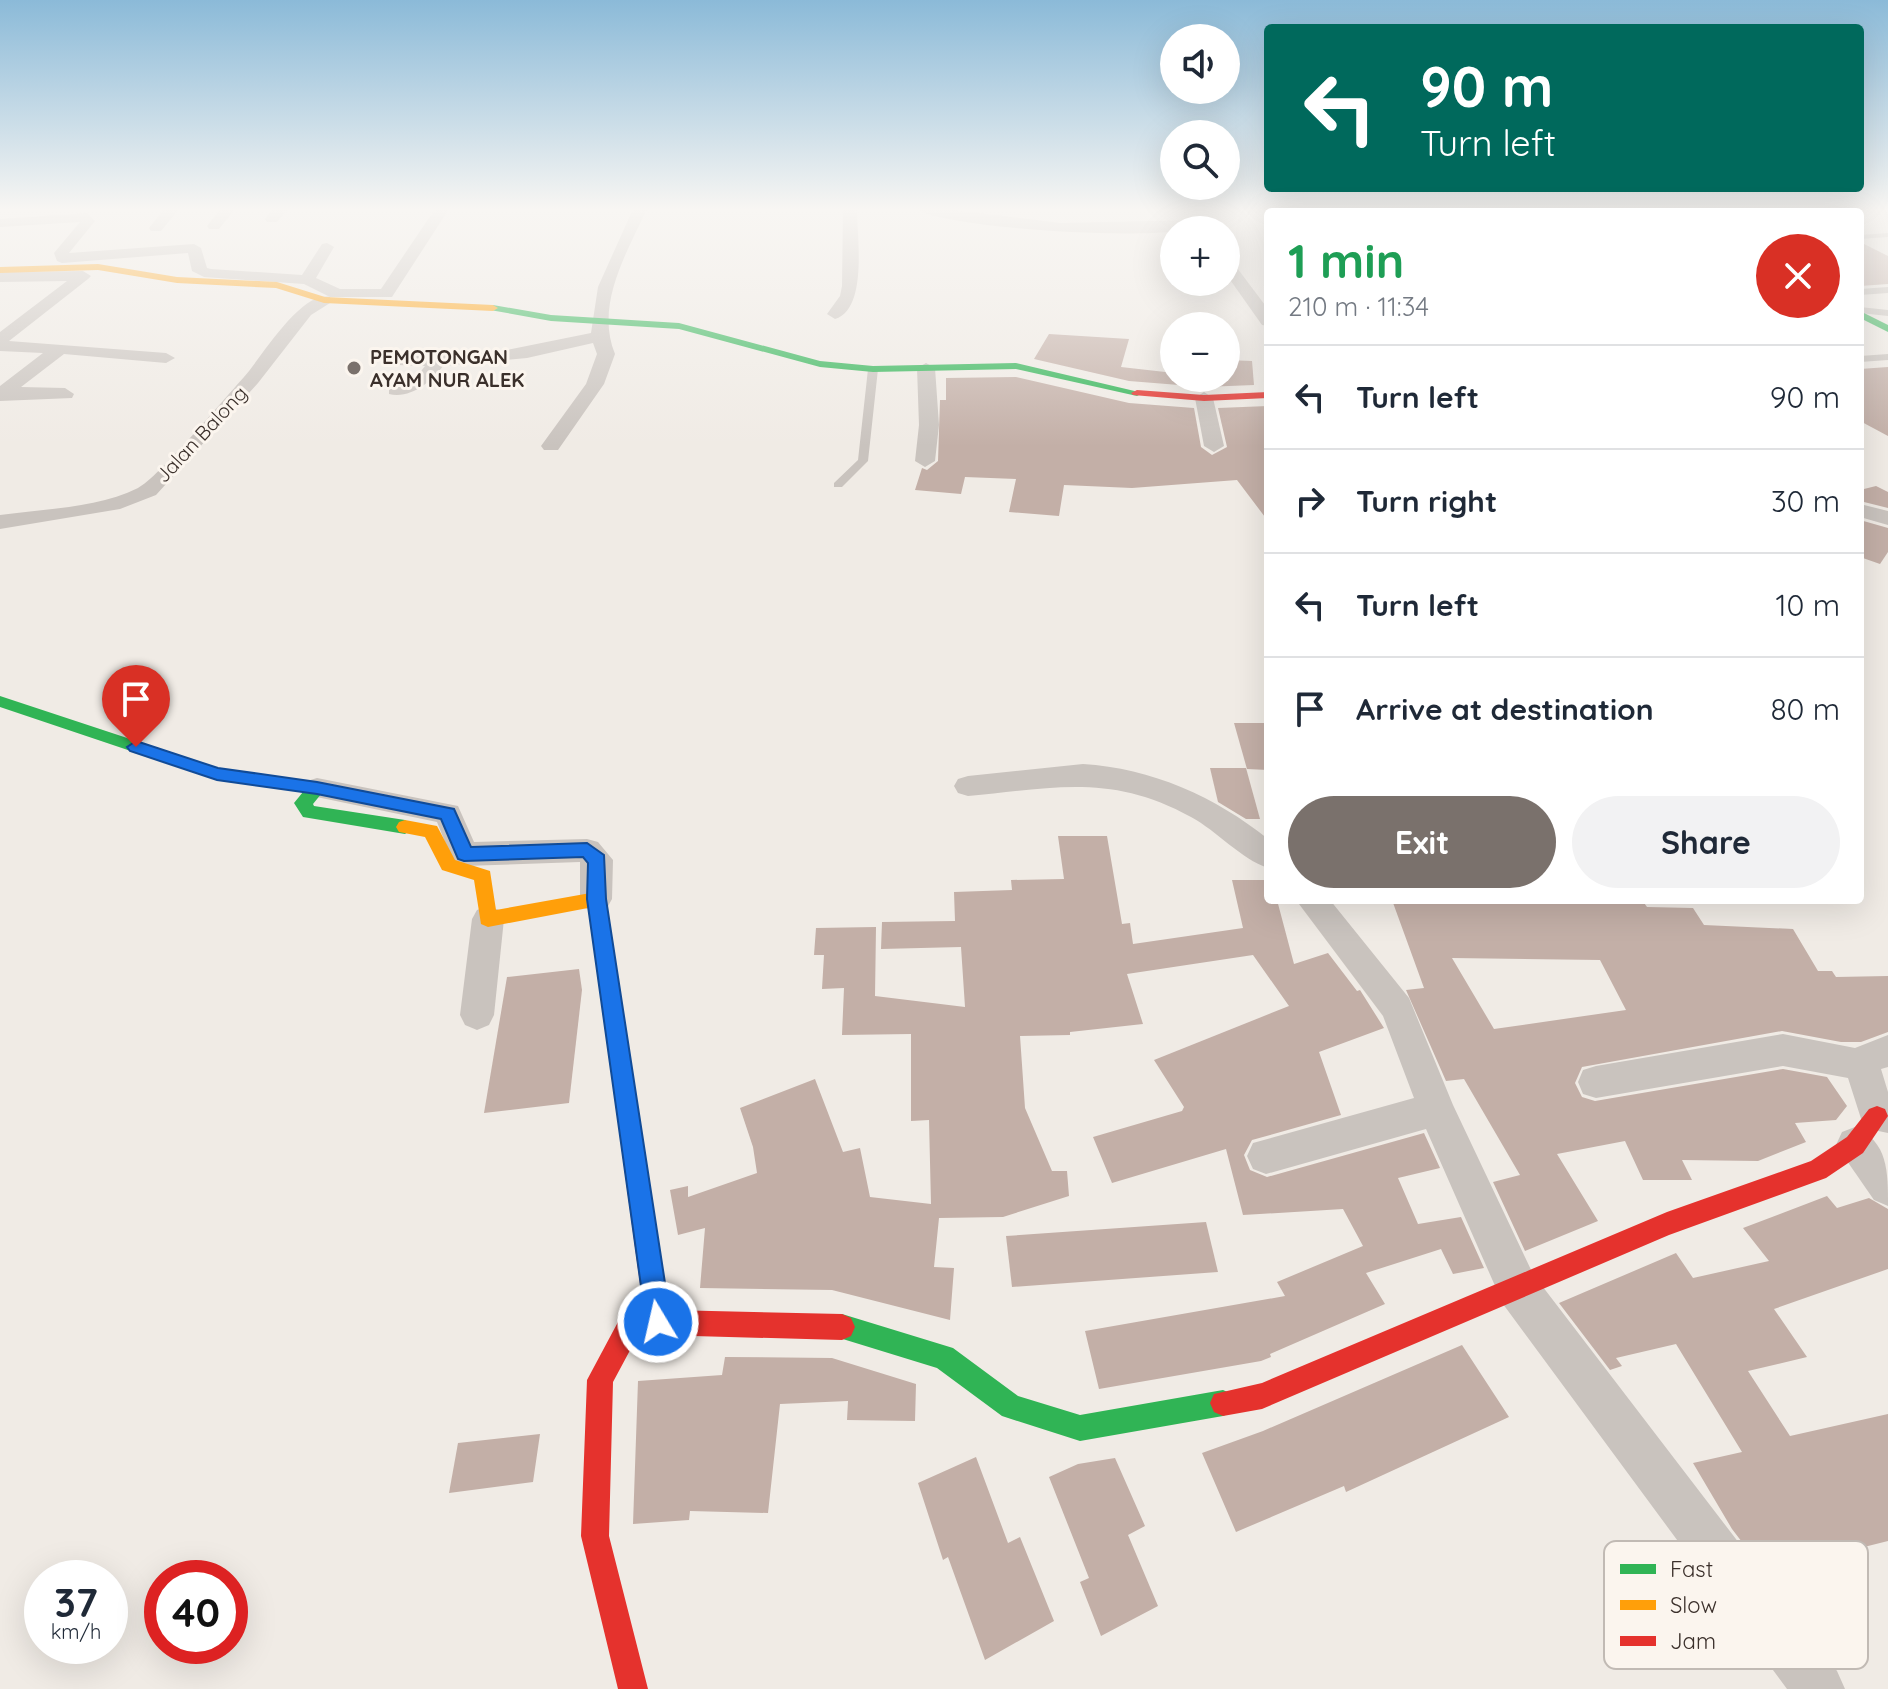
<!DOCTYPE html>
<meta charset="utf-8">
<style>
:root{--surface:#fff;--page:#f2f2f3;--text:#1f2937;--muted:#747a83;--line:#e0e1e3;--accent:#7a716c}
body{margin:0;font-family:Quicksand,sans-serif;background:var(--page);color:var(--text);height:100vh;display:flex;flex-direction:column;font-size:30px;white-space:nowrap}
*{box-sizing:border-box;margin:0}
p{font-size:26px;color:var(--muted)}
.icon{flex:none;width:44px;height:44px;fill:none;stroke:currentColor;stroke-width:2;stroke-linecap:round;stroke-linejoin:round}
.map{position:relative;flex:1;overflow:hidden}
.sheet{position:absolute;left:1264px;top:208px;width:600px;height:696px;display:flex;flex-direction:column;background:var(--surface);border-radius:8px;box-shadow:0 8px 32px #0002}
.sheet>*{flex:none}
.top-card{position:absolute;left:1264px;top:24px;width:600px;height:168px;border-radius:8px;box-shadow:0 8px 32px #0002;background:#00695c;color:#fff;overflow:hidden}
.tools{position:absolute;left:1160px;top:24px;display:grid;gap:16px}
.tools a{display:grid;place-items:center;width:80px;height:80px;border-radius:50%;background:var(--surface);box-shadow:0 8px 32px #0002;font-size:40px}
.speed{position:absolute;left:24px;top:1560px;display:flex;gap:16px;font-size:40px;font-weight:700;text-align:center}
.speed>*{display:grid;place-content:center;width:104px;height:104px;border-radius:50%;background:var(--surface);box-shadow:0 8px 32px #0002;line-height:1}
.speed small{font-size:20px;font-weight:400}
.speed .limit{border:12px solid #d22;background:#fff;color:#111}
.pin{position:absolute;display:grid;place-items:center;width:68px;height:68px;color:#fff;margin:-82px -34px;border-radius:50% 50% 50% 0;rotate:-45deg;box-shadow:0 0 8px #0007}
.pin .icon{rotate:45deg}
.me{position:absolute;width:88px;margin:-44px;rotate:351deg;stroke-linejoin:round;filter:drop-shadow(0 0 6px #0008)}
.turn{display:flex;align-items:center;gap:28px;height:168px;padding:0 24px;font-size:36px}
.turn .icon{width:104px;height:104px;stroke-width:2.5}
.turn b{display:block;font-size:56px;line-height:68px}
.round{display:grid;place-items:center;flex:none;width:84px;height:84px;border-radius:42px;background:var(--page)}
.overview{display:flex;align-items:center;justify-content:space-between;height:136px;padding:0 24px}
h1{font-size:48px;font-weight:800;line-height:60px;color:#1e9e55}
.cta{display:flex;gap:16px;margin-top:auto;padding:16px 24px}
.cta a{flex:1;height:92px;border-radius:48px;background:var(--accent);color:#fff;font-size:32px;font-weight:800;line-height:92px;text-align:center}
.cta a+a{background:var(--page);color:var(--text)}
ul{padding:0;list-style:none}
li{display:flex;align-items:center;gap:24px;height:104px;padding:0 24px;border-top:2px solid var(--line)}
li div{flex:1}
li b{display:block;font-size:30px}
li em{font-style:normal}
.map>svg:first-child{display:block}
</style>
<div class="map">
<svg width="1888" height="1689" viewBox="0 0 1888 1689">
<rect width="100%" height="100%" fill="#f0ebe5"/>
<g fill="#c3afa7" fill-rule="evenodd">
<polygon points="1860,242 1888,256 1888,284 1860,286"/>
<polygon points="1049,334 1129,339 1121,367 1174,373 1174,378 1226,378 1226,360 1252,361 1254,385 1204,387 1129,381 1034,359"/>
<polygon points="1888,367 1888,436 1860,421 1860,369"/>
<polygon points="1016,377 1129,403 1194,408 1201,447 1212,455 1227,447 1218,408 1268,406 1268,521 1237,480 1132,488 1064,485 1059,516 1009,512 1016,479 965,477 961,494 915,490 922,468 927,470 938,461 940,400 946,400 946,378"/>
<polygon points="1876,486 1888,492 1888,508 1860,501 1860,490"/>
<polygon points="1860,520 1888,528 1888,552 1880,564 1860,557"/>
<polygon points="1234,723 1268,723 1268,770 1247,769"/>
<polygon points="1210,768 1246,768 1260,819 1246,819 1218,802"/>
<polygon points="1058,836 1107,836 1122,924 1130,923 1133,944 1243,928 1232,880 1268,880 1268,900 1277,900 1294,964 1328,953 1357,991 1360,990 1384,1028 1319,1052 1341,1115 1252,1140 1244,1155 1250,1170 1267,1177 1424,1133 1440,1168 1398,1178 1418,1224 1461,1217 1484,1268 1453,1274 1441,1249 1366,1273 1385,1304 1270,1354 1271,1357 1261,1361 1099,1389 1085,1331 1285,1296 1277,1282 1363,1246 1343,1209 1243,1215 1226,1149 1112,1183 1093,1137 1182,1111 1184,1107 1154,1060 1289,1006 1253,955 1127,974 1143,1024 1070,1032 1070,1035 1020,1036 1025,1108 1052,1171 1067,1171 1069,1196 1003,1217 939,1218 934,1267 954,1268 950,1320 832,1290 700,1288 705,1228 678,1235 670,1190 688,1186 688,1197 757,1173 753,1147 740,1108 815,1079 843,1152 860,1148 870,1197 931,1204 929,1120 911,1121 911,1034 842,1035 844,988 822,989 824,955 814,955 816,928 876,927 875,996 965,1007 961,947 881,949 882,922 955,921 954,892 1012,890 1011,880 1064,879"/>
<path d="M 1392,900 L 1642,900 L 1647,907 L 1693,908 L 1704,925 L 1793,929 L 1818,971 L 1832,971 L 1836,977 L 1888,976 L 1888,1032 L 1861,1042 L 1841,1042 L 1782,1031 L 1582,1067 L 1575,1083 L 1582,1097 L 1595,1101 L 1783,1069 L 1827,1077 L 1847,1106 L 1836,1120 L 1795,1123 L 1806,1142 L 1758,1161 L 1682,1160 L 1692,1180 L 1643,1180 L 1625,1141 L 1557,1154 L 1598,1221 L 1525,1251 L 1493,1182 L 1520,1175 L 1464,1079 L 1446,1081 L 1406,990 L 1424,988 ZM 1452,958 L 1600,960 L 1626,1010 L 1494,1029 Z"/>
<polygon points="579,969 582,990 569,1103 484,1113 507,977"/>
<polygon points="1827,1196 1837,1208 1869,1198 1888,1209 1888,1269 1774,1309 1807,1357 1748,1371 1790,1436 1888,1414 1888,1541 1812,1560 1815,1565 1768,1576 1732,1529 1693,1463 1742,1452 1676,1344 1616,1358 1622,1366 1610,1370 1559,1303 1676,1253 1693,1278 1769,1261 1743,1228"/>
<polygon points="1206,1222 1218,1272 1012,1287 1006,1236"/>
<polygon points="1462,1345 1509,1417 1346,1492 1344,1486 1236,1532 1202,1453 1263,1431"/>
<polygon points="725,1357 832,1358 916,1384 915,1421 847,1420 848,1401 780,1404 768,1513 690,1511 689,1520 633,1524 638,1381 722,1375"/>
<polygon points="540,1434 533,1482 449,1493 458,1443"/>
<polygon points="976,1457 1008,1543 1020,1537 1054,1621 985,1660 948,1557 943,1560 918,1483"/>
<polygon points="1115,1458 1145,1526 1128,1535 1158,1606 1101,1636 1080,1582 1089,1578 1049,1477 1078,1464"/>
</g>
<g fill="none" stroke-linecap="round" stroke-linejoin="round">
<g fill="#c9c3be" fill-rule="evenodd">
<polygon points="1709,209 1717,209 1720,212 1711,212"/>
<polygon points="1888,233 1888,237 1860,239 1860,235"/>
<polygon points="1888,287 1888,293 1860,295 1860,289"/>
<polygon points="1860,307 1888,310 1888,316 1860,313"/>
<polygon points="1888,354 1888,360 1860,362 1860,356"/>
<polygon points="873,366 878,369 868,461 842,487 834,487 834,483 858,460 868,369"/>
</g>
<g fill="#c9c3be" fill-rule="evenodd">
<polygon points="164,209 179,209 161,231 151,231 149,228"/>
<polygon points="220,209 235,209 219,229 209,229 207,226"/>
<polygon points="273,209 288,209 277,222 267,222 265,219"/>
<path d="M 435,209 L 449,209 L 392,297 L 330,297 L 330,303 L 311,315 L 258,383 L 156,495 L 120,509 L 0,529 L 0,515 C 44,509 98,508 138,488 C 158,478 224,399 244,377 C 261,358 301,290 330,297 L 304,284 L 204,277 L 192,271 L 188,253 L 62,263 L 57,261 L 54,253 L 80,222 L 0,227 L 0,219 L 87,213 L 95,221 L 69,253 L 194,244 L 201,248 L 207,268 L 211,269 L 302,275 L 322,244 L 327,243 L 334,247 L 316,278 L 340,289 L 381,289 Z"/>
<path d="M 633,209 L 647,209 C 626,254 595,305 615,354 L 604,384 L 558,450 L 544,450 L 541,446 L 586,384 L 597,354 L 593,343 L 527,358 L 443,366 C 431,382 411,399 389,394 L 389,386 L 418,375 L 425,366 L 397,365 L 397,357 L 502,351 L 591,333 L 598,287 Z"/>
<path d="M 843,209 L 857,209 C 857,237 868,309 835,319 L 827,314 L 840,296 L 842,286 Z"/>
<path d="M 916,209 L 946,209 L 1060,223 L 1198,220 L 1205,224 C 1180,244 945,229 916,209 Z"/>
<polygon points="1226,258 1231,260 1268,309 1268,326 1262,325 1226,274"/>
<polygon points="83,271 91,276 88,279 9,341 166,353 175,358 166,363 64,354 21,387 65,388 74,394 72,398 0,401 0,386 43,353 0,351 0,332 67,281 0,282 0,272"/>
<polygon points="926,363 935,368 939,425 935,461 925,467 915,461 919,425 917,368"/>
<polygon points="1204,392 1213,398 1224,446 1214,452 1204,446 1195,398"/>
<polygon points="1860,504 1888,511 1888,525 1860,517"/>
<path d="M 1083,764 C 1151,768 1216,797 1268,839 L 1268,868 C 1241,859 1217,831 1191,817 C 1112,773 1053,788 968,796 L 958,793 L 954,786 L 958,779 L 968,776 Z"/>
<polygon points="317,778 458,806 474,842 587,839 598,842 613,860 612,899 607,908 596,911 585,908 580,899 580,862 464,866 453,862 437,822 307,795 303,788 307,781"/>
<polygon points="1296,900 1330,900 1409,998 1453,1105 1533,1274 1837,1671 1845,1689 1787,1689 1503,1304 1426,1129 1266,1174 1253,1169 1247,1156 1253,1143 1414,1098 1383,1016"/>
<polygon points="488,906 499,910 504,919 494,1015 489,1025 477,1030 465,1025 460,1015 472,919 477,910"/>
<polygon points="1783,1034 1855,1048 1888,1035 1888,1067 1881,1069 1888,1092 1888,1133 1864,1128 1848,1078 1783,1066 1596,1098 1583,1094 1578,1082 1583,1070 1596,1066"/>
<path d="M 1855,1127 C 1888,1142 1888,1171 1888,1206 L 1874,1200 L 1836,1145 L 1842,1132 Z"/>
</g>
<g fill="#30b455" fill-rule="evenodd">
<polygon points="493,305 551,315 679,323 820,361 873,366 1016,363 1143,393 1137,396 1016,369 873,372 820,367 679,329 551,321 490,310 490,306"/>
<polygon points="1860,311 1888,325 1888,332 1860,318"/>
<polygon points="0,696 218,768 323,784 326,788 313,804 314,806 405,820 414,827 405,834 303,817 294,803 303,792 217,780 0,707"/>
<polygon points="842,1314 953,1348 1018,1396 1080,1415 1223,1390 1232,1394 1236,1403 1232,1412 1223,1416 1080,1441 1002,1416 937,1368 833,1336 829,1327 833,1318"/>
</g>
<g fill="#ff9f0a" fill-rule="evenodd">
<polygon points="1664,209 1675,209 1677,212 1667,212"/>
<polygon points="98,264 177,277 277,282 325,297 493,305 498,308 493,311 324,303 276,288 177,283 98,270 0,273 0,267"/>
<polygon points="405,820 437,826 455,860 490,871 496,910 596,892 603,894 643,1145 640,1153 632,1156 624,1153 621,1145 588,908 488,927 481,924 474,880 442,870 425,837 399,832 396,827 399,822"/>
</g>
<g fill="#e5322d" fill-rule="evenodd">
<polygon points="1137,390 1204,395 1268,392 1268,398 1204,401 1133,395 1131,393"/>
<polygon points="1877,1106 1885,1109 1888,1116 1863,1153 1826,1178 1669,1235 1262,1409 1223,1416 1214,1412 1210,1403 1214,1394 1262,1383 1667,1212 1811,1161 1847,1137 1869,1109"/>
<polygon points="632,1134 640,1137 643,1145 669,1310 842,1314 851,1318 855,1327 851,1336 842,1340 658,1335 635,1341 613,1382 609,1536 648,1689 618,1689 581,1536 587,1380 618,1322 644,1313 621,1145 624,1137"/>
</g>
</g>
<linearGradient id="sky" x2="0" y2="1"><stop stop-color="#8bbad8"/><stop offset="0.47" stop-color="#f8f6f3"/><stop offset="1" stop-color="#f8f6f3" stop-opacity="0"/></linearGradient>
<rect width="1888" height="446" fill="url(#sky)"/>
<polygon fill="#1a73e8" stroke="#114b97" stroke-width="2" points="136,741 218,768 317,782 454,809 471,847 587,843 604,855 606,899 671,1322 667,1331 658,1335 649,1331 646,1322 587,899 588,863 583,857 464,861 458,859 441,819 317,794 217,780 130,751 127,747"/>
<circle fill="#7a716c" stroke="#fbf5ee" stroke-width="3" cx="354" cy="368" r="8"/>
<g text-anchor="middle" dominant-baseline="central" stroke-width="6" stroke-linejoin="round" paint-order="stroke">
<g font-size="20" font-weight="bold" fill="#3b302b" stroke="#fbf5ee" text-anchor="start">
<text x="370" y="356">PEMOTONGAN<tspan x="370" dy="23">AYAM NUR ALEK</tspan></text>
</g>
<g font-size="20" fill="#3b302b" stroke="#fbf5ee">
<text transform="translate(201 434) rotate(-47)">Jalan Balong</text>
</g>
</g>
<rect x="1604" y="1541" width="264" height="128" rx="12" fill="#fbf5ee" stroke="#c1bab4" stroke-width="2"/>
<rect x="1620" y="1564" width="36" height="10" fill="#30b455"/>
<rect x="1620" y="1600" width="36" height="10" fill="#ff9f0a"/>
<rect x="1620" y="1636" width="36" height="10" fill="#e5322d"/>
<g font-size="22" fill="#3b302b">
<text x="1670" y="1577">Fast</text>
<text x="1670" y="1613">Slow</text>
<text x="1670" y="1649">Jam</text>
</g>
</svg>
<div class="tools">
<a><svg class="icon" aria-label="sound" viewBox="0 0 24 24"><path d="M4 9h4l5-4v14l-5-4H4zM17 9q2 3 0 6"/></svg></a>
<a><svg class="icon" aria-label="search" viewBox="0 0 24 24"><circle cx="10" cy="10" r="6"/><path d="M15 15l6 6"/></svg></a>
<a>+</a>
<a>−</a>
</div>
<div class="speed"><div>37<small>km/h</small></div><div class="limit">40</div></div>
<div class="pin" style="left:136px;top:747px;background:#d93025"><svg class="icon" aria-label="arrive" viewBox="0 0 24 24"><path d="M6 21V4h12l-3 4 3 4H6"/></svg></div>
<svg class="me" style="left:658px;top:1322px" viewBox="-20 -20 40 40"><circle r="17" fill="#1a73e8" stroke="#fff" stroke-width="3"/><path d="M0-11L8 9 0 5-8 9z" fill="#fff"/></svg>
<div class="top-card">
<div class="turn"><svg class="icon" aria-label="left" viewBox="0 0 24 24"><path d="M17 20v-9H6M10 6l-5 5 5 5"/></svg><div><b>90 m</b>Turn left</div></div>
</div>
<section class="sheet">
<div class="overview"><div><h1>1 min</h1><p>210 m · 11:34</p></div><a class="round" style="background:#d93025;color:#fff"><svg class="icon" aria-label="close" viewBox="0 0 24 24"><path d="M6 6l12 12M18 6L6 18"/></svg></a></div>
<ul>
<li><svg class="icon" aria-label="left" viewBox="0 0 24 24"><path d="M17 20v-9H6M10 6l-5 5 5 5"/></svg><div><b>Turn left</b></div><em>90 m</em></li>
<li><svg class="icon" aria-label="right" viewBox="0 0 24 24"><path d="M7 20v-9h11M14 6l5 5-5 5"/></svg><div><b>Turn right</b></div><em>30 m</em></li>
<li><svg class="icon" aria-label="left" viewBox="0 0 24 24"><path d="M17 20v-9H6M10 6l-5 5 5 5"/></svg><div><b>Turn left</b></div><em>10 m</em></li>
<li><svg class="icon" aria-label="arrive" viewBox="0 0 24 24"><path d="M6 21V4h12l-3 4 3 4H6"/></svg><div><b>Arrive at destination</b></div><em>80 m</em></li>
</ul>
<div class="cta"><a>Exit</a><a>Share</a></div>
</section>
</div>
